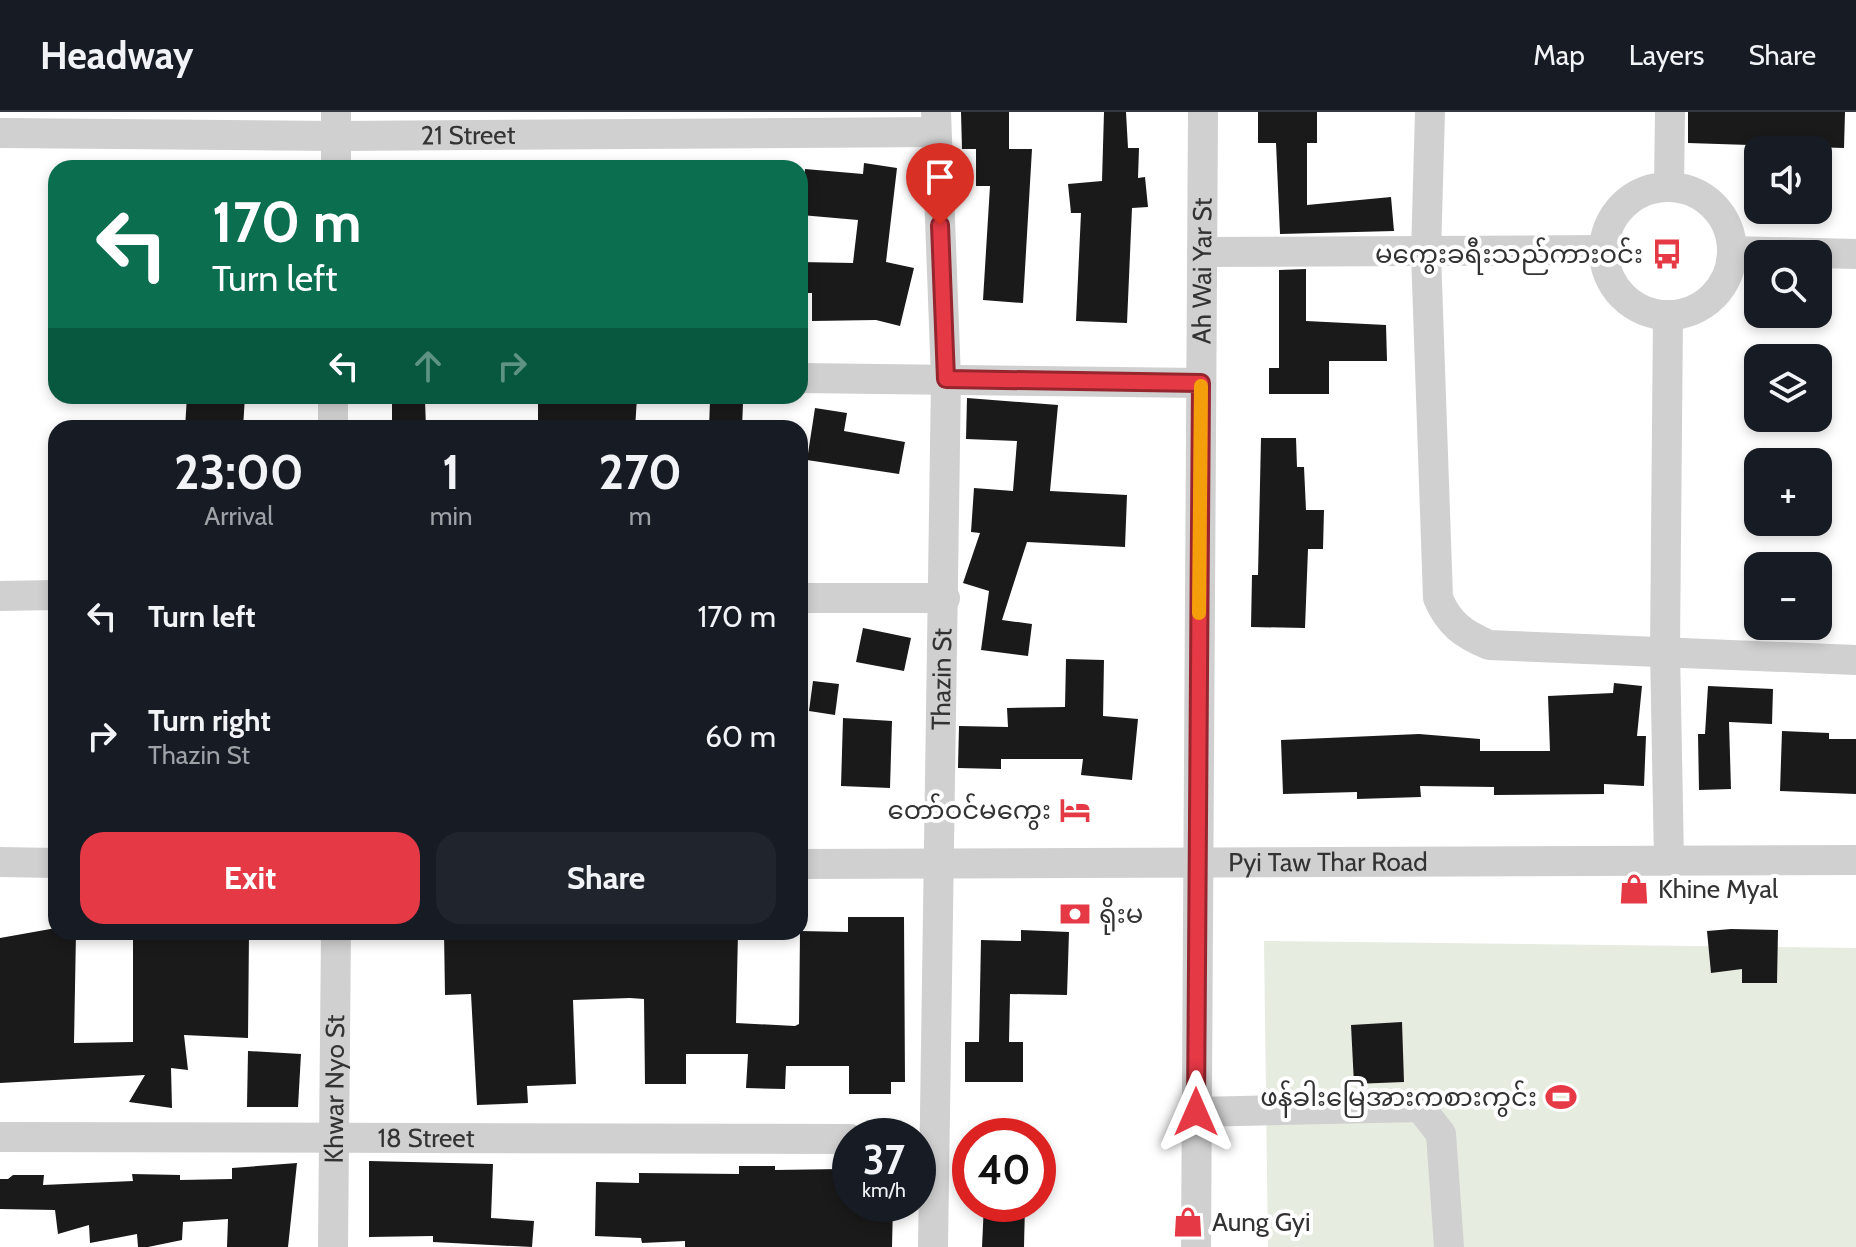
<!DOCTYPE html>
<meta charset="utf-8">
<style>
:root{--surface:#171b24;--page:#20242c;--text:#f1f3f6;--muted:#9ea1a6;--line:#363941;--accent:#e63946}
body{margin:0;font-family:Cabin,"Noto Sans Myanmar",sans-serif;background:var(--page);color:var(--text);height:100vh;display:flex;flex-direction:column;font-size:30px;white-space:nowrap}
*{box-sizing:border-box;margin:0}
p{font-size:26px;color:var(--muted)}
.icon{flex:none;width:44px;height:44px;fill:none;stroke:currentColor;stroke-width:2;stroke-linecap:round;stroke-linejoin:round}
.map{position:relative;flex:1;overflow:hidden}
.panel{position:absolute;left:48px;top:308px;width:760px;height:520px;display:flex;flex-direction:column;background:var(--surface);border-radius:24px;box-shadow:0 4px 12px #0003}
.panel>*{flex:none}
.banner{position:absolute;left:48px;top:48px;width:760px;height:244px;border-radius:24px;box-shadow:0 4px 12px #0003;background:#0b6e4f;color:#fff;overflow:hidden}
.controls{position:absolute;left:1744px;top:24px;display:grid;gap:16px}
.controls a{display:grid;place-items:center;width:88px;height:88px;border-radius:16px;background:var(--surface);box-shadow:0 4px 12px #0003;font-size:40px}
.speed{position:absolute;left:832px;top:1006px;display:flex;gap:16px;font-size:40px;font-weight:700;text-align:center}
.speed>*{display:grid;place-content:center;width:104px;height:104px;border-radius:50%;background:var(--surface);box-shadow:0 4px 12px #0003;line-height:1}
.speed small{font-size:20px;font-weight:400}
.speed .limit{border:12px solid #d22;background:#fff;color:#111}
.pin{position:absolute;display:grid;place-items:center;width:68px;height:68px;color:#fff;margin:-82px -34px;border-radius:50% 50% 50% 0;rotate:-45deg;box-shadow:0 0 8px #0007}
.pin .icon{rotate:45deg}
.me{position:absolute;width:88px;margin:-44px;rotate:0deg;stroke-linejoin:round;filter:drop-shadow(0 0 6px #0008)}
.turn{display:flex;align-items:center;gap:28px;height:168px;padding:0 32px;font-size:36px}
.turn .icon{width:104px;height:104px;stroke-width:2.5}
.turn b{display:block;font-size:56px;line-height:68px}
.lanes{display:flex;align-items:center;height:76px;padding:0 32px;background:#0003;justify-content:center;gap:40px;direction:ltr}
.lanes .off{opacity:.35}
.eta{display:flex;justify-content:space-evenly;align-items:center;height:136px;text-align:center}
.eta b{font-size:48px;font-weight:700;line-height:56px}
.primary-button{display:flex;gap:16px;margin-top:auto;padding:16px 32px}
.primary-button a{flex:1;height:92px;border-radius:24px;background:var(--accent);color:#fff;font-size:32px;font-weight:700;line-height:92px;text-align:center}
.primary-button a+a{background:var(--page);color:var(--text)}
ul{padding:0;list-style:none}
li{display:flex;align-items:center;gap:24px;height:120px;padding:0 32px}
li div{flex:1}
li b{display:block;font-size:30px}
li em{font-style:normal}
header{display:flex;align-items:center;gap:48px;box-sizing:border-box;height:112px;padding:0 40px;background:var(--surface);border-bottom:2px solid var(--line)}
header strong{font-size:38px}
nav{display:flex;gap:44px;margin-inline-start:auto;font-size:28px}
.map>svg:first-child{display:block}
</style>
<header>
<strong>Headway</strong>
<nav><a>Map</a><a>Layers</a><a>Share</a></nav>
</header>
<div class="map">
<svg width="1856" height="1135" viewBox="0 0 1856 1135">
<rect width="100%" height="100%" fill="#fff"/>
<polygon fill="#e6ecdf" points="1264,829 1856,836 1856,1135 1268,1135"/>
<g fill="#1a1a1a">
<polygon points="961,0 1009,0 1009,37 1032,37 1023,191 983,188 990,74 976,74 976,37 962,37"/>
<polygon points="1104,0 1126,0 1128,36 1139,36 1138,66 1145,65 1148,95 1132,96 1127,211 1076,209 1081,101 1071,101 1068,72 1102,69"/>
<polygon points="1258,0 1317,0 1317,31 1307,31 1307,93 1391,85 1394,119 1280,122 1276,31 1258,31"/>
<polygon points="1688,0 1845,0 1844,36 1688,31"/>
<polygon points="864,51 897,56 886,150 914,156 900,214 876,208 812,209 812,181 800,181 800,150 853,151 858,108 801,103 805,57 863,62"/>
<polygon points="1306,157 1306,209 1386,213 1387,249 1329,249 1329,282 1269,282 1269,256 1279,256 1279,158"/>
<polygon points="187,284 245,284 243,316 185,316"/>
<polygon points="538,284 637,286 635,316 538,316"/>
<polygon points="967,286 1058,293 1050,379 1127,383 1125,435 1027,430 1002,508 1032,512 1028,544 981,538 989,479 963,471 980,421 971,420 974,376 1013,379 1017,329 966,327"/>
<polygon points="425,288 426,316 392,316 392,289"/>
<polygon points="710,289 743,291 742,316 709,316"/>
<polygon points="815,296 847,301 844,319 905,330 899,362 807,348"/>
<polygon points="1261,326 1296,326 1297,355 1304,355 1306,398 1324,398 1323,437 1308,437 1305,516 1251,515 1252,463 1258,463"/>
<polygon points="863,516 911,526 904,559 856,550"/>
<polygon points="1066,547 1104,548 1103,604 1138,607 1132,668 1081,663 1083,647 1001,647 1001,657 958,656 959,614 1008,615 1007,596 1065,595"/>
<polygon points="813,569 839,572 835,603 809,599"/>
<polygon points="1614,571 1642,574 1637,624 1646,624 1644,674 1604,672 1604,682 1494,683 1494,675 1420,674 1421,685 1357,687 1357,680 1283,682 1281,628 1419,622 1480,627 1480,639 1550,639 1548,584 1613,581"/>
<polygon points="1708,574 1773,577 1772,612 1729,610 1731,677 1699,678 1698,622 1705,622"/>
<polygon points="843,606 892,609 890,676 841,674"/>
<polygon points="1782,619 1829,621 1829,627 1856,627 1856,682 1780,679"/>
<polygon points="848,805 904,805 905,970 891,970 891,982 849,982 849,954 786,954 785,977 746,976 748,942 686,942 686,972 645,972 644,887 630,886 573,888 576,972 527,974 528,991 477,993 471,882 445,883 444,821 738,820 736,911 795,914 799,912 800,819 848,820"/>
<polygon points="56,816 56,820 76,820 74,931 133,930 133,820 249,820 248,926 184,923 188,958 171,956 172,996 129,990 145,963 0,971 0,826"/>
<polygon points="1731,817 1778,818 1777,871 1742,871 1742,857 1711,861 1707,819"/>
<polygon points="1021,818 1069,820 1067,883 1010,882 1009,930 1023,930 1023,970 965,970 965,930 979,930 981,828 1021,829"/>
<polygon points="1402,910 1404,970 1354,972 1351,913"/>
<polygon points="248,939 301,942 298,995 247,995"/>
<polygon points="369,1049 493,1052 491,1106 534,1109 532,1135 433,1130 433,1124 369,1125"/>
<polygon points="297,1051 288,1135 227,1135 228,1107 183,1110 182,1128 148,1135 138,1135 137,1122 90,1131 89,1113 58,1122 55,1098 0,1097 0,1067 8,1067 13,1063 44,1063 43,1073 133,1069 132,1062 180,1063 180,1068 232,1067 232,1056"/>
<polygon points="739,1054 775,1054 775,1058 841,1057 841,1067 850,1067 850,1092 893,1092 892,1135 685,1135 685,1129 642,1131 641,1126 595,1124 596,1070 639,1071 639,1061 739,1062"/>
<polygon points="984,1092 1025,1092 1024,1135 982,1135"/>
</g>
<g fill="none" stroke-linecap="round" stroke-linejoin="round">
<g stroke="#d0d0d0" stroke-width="30">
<path d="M 1430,0 L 1426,141 L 1438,486 C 1449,512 1463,522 1489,533 L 1856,548"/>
<path id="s1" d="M 0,21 L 336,24 L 936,20"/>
<polyline points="336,56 336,0"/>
<polyline points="1669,75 1670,0"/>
<circle cx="1668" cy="139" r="64"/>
<polyline points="1733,139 1856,142"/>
<polyline points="1202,140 1604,138"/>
<polyline points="1668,203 1665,538 1669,748"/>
<polyline points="800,266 1201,271"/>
<polyline points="333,316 333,284"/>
<polyline points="0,484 56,483"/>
<polyline points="800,486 945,486"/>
<polyline points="0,750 56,751"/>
<path id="s2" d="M 800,752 L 1856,748"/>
<polyline points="1196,1000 1420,995 1441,1022 1449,1135"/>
<path id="s3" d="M 0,1025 L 850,1027"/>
<path id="s4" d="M 333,1135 L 336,820"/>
<path id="s5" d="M 933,1135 L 946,267 L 936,0"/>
<path id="s6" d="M 1196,1135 L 1203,0"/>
</g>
</g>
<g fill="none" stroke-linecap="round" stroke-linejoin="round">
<g stroke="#96252e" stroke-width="20">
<polyline id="route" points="940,113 946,267 1201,271 1196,1000"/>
</g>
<use href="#route" stroke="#e63946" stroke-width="14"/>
<polyline stroke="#f59e0b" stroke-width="14" points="1199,501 1201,274"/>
</g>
<defs>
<g id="bus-bare" transform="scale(2.4)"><path d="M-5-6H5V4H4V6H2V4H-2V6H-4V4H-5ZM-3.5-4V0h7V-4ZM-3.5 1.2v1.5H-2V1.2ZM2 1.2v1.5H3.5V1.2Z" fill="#e63946" stroke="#fff" stroke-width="2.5" paint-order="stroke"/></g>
<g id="hotel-bare" transform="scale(2.4)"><path d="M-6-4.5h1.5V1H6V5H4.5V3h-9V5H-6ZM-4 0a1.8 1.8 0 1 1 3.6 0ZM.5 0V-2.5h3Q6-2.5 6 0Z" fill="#e63946" stroke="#fff" stroke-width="2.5" paint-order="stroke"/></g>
<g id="shop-bare" transform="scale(2.4)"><path d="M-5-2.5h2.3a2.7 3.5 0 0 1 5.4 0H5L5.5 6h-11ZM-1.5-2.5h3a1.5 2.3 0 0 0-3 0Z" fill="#e63946" stroke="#fff" stroke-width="2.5" paint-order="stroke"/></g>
<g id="bank-bare" transform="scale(2.4)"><path d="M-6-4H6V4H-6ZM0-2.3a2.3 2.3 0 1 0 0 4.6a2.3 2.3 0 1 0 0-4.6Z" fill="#e63946" stroke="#fff" stroke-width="2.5" paint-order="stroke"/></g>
<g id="stadium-bare" transform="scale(2.4)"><path d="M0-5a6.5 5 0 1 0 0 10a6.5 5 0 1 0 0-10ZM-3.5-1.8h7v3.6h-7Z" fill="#e63946" stroke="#fff" stroke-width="2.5" paint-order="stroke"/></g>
</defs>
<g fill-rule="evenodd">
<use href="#bus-bare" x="1667" y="142"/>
<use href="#hotel-bare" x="1075" y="698"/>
<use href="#shop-bare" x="1634" y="777"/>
<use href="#bank-bare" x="1075" y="802"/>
<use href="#stadium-bare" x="1561" y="985"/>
<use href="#shop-bare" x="1188" y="1110"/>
</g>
<g text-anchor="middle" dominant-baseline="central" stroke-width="8" stroke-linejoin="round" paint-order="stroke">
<g font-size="26" fill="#333" stroke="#fff">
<text stroke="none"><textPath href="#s1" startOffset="468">21 Street</textPath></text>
<text stroke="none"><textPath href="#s6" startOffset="976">Ah Wai Yar St</textPath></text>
<text stroke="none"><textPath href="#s5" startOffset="568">Thazin St</textPath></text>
<text stroke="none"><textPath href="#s2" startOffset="528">Pyi Taw Thar Road</textPath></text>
<text stroke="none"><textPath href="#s4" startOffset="158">Khwar Nyo St</textPath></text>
<text stroke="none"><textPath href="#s3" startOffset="426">18 Street</textPath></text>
</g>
<g font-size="26" fill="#333" stroke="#fff" text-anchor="end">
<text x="1643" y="142">မကွေးခရီးသည်ကားဝင်း</text>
<text x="1051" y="698">တော်ဝင်မကွေး</text>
<text x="1658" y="777" text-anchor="start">Khine Myal</text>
<text x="1099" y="802" text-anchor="start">ရိုးမ</text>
<text x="1537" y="985">ဖန်ခါးမြေအားကစားကွင်း</text>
<text x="1212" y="1110" text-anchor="start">Aung Gyi</text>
</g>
</g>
</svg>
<div class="controls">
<a><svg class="icon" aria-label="sound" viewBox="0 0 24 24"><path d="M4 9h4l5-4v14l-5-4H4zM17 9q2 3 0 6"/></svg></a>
<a><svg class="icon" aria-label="search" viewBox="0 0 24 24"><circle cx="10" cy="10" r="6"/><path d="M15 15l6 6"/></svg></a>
<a><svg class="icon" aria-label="layers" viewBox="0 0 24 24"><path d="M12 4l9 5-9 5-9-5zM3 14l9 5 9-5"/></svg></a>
<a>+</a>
<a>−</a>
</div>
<div class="speed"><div>37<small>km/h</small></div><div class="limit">40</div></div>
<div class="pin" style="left:940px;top:113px;background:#d93025"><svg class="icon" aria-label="arrive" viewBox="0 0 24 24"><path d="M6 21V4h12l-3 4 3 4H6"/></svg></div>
<svg class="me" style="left:1196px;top:1000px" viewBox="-20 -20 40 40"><path d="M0-17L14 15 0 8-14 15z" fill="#e63946" stroke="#fff" stroke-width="4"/></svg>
<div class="banner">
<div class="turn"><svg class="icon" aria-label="left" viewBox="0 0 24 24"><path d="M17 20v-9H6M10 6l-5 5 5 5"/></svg><div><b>170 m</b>Turn left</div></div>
<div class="lanes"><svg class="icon" aria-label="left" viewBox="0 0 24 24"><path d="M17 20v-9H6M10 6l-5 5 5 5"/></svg><svg class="icon off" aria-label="ahead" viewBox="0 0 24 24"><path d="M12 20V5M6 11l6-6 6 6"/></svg><svg class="icon off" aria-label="right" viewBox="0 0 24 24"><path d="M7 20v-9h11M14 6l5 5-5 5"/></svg></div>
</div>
<section class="panel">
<div class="eta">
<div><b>23:00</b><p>Arrival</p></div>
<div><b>1</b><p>min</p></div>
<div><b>270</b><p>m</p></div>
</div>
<ul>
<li><svg class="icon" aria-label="left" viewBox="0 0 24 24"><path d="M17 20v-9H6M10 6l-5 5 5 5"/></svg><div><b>Turn left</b></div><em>170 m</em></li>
<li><svg class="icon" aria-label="right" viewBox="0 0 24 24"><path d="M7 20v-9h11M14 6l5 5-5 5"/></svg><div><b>Turn right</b><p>Thazin St</p></div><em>60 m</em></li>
</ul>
<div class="primary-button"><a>Exit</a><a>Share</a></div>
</section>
</div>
